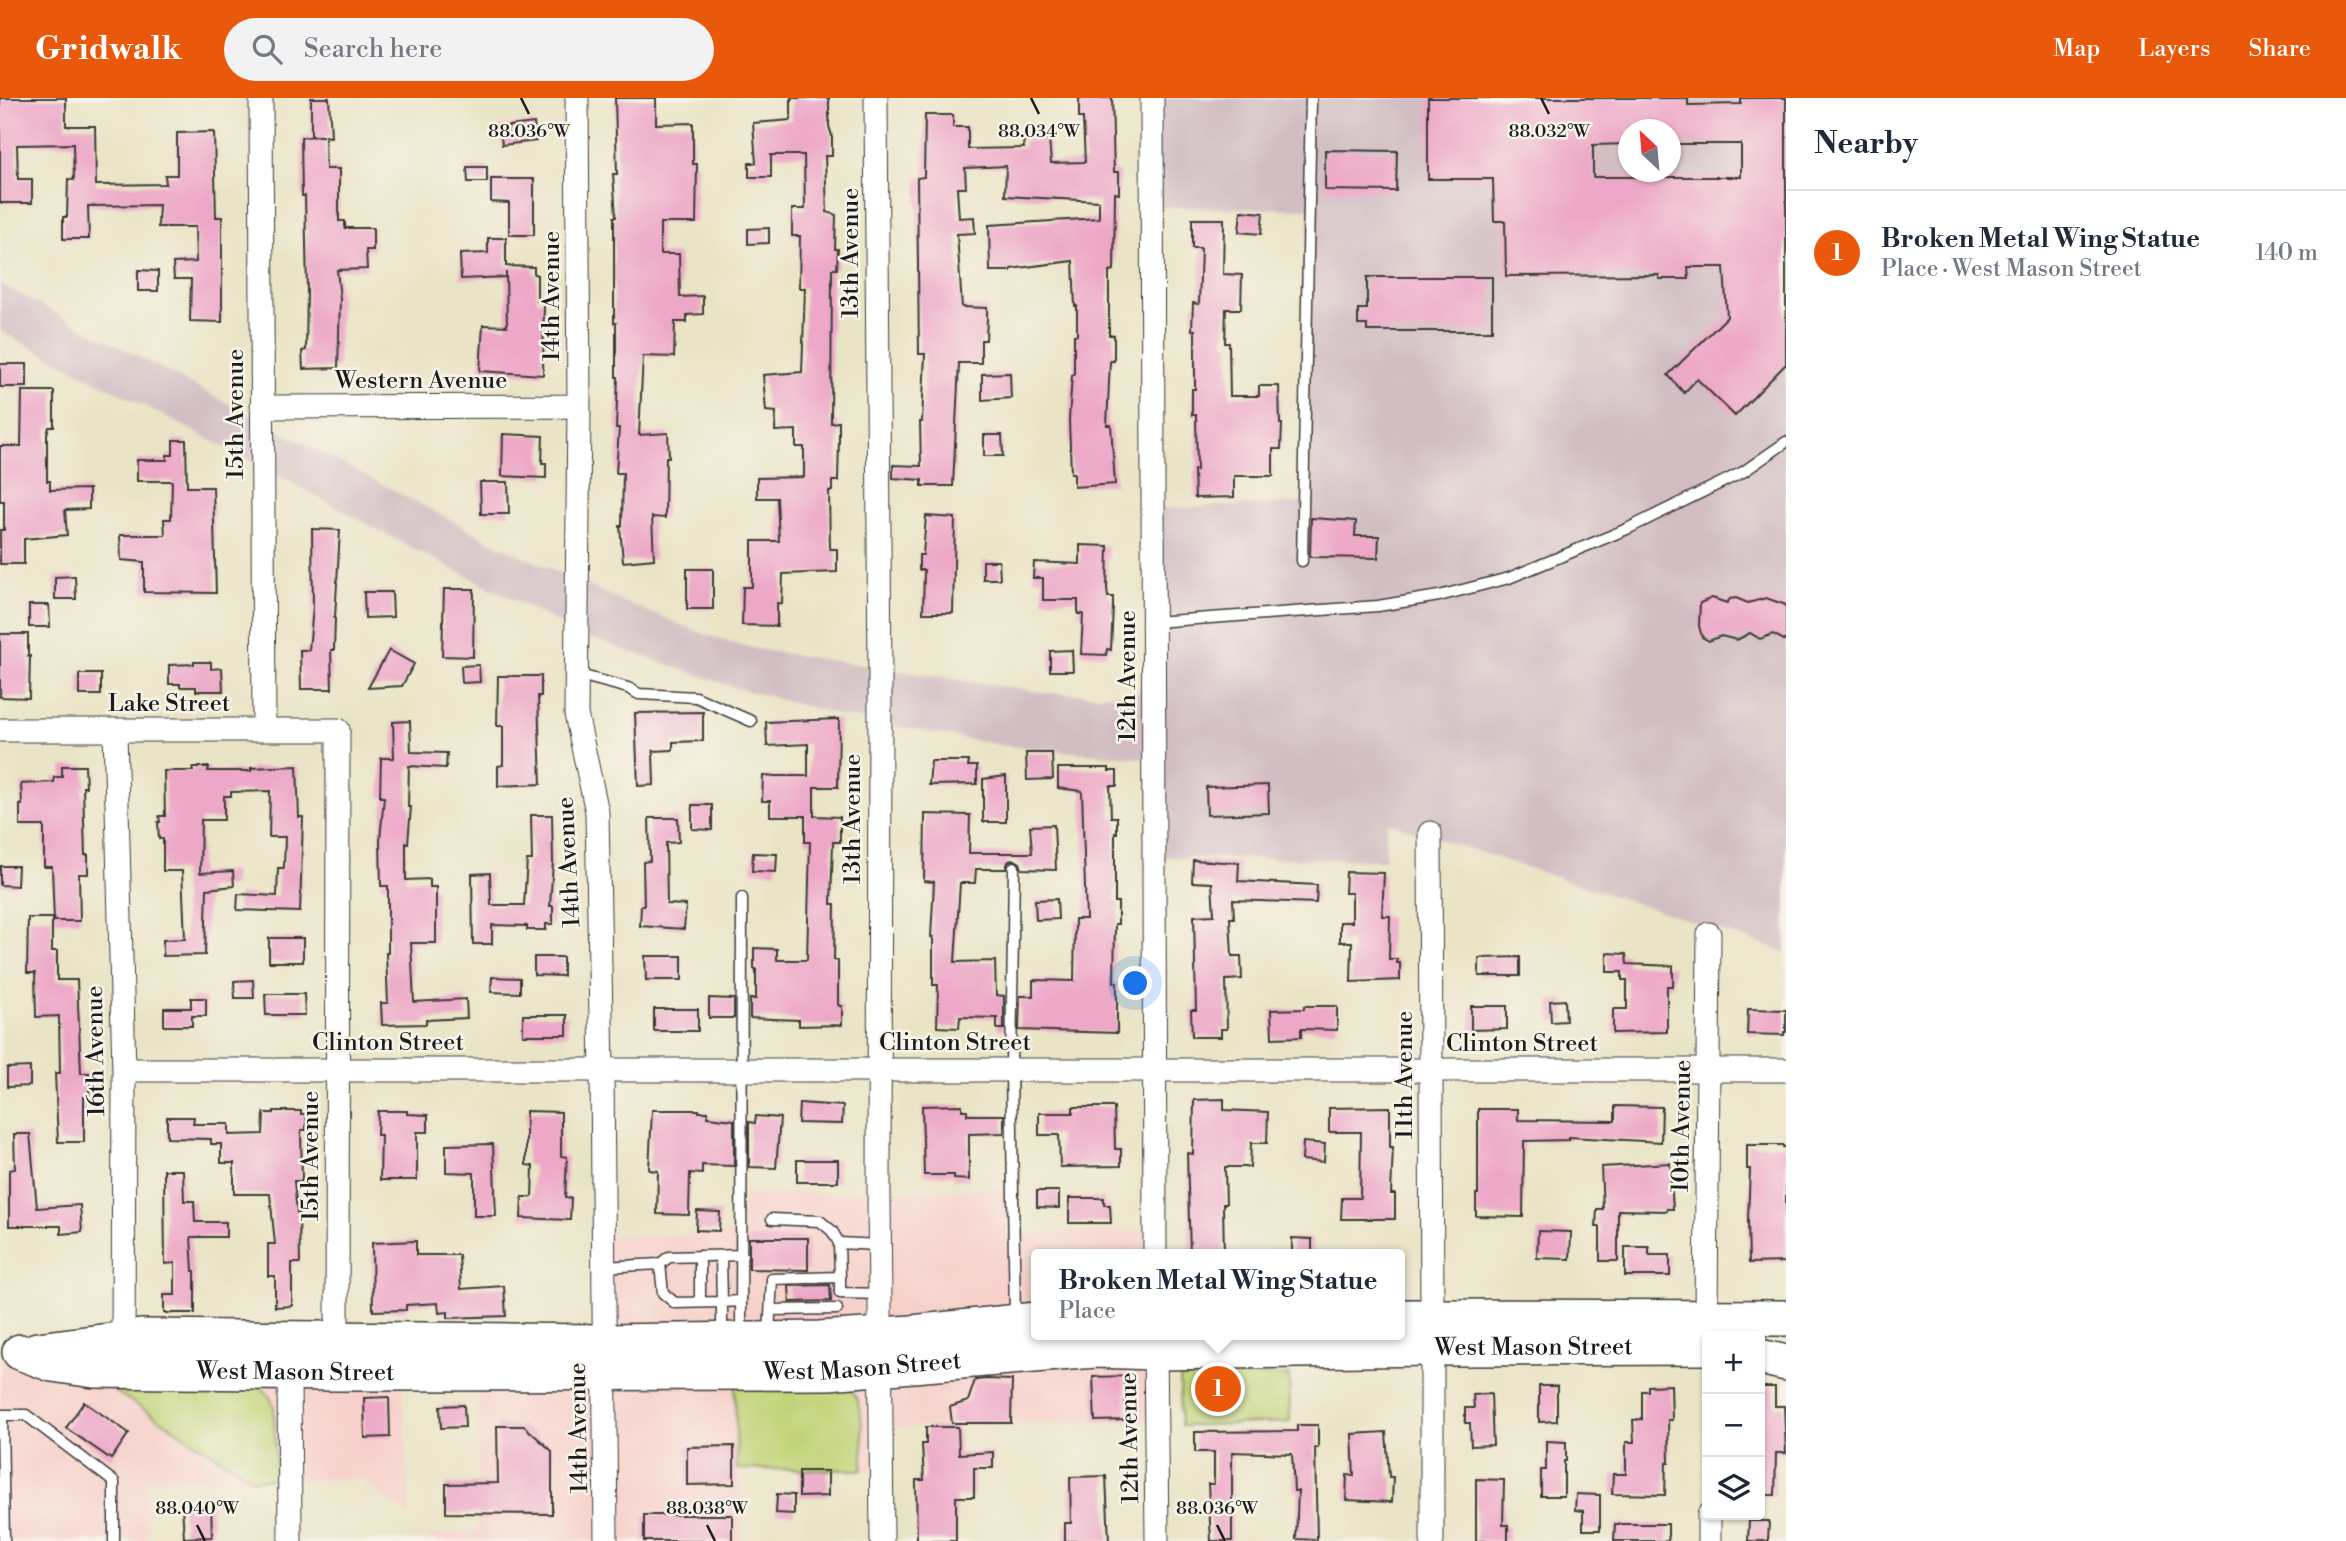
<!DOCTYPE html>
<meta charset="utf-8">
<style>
:root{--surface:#fff;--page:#f2f2f3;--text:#1f2937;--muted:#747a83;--line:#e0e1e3;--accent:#ea580c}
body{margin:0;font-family:"Libre Bodoni",serif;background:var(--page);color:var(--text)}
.controls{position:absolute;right:21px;bottom:21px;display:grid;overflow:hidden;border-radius:7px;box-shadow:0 2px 5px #0004}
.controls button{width:63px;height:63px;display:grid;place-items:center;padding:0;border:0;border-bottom:2px solid var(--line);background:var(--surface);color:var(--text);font:35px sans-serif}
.compass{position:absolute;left:1618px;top:21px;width:63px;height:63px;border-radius:50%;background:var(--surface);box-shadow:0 2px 5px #0004;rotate:334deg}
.you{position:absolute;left:1136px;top:886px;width:24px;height:24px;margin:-18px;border:5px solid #fff;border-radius:50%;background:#1a73e8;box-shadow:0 0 0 10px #1a73e833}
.badge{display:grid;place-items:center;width:46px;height:46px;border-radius:50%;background:var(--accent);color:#fff;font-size:23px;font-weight:700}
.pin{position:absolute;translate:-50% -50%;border:4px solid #fff;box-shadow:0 2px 7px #0006}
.popup{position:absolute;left:1031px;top:1151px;width:374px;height:91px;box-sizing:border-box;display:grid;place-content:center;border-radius:7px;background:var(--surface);filter:drop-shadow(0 2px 5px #0005);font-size:23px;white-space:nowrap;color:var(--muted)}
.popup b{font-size:26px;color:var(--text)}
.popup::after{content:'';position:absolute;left:50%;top:100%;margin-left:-14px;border:14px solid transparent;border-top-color:var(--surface)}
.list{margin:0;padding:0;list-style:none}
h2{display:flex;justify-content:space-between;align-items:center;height:91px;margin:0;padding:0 28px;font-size:30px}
h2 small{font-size:23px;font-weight:400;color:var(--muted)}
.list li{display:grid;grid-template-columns:46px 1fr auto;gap:21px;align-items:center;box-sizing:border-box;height:126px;padding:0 28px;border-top:2px solid var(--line)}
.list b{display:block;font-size:26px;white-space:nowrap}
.list p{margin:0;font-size:23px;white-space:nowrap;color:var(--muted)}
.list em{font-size:23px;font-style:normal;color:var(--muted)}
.icon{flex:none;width:38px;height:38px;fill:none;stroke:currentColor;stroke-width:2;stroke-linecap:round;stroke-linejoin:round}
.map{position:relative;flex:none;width:1786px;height:1443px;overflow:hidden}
header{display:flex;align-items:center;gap:42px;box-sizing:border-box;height:98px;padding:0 35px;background:var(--accent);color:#fff}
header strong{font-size:33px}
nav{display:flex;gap:38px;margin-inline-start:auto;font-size:24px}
.search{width:490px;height:63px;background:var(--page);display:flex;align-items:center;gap:18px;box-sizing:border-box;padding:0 24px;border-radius:38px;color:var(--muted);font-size:26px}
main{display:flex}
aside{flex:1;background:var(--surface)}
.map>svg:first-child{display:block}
.built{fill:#f7d0cb}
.industrial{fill:#d2bec2;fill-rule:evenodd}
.green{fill:#c1d376;stroke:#6e7849;stroke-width:2}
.building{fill:#eda8c8;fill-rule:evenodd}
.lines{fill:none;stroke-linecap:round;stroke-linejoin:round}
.lane-casing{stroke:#3b3a36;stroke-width:13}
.street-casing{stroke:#3b3a36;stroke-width:25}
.primary-casing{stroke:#3b3a36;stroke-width:38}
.lane{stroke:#fff;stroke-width:10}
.street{stroke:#fff;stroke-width:23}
.primary{stroke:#fff;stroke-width:35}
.ticks{fill:none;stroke:#1c1c1c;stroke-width:2.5}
.labels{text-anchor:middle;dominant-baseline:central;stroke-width:5;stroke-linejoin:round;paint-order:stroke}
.street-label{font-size:24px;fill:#1c1c1c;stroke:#f7f3e8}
.ticks-label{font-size:18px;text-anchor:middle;fill:#1c1c1c;stroke:#f7f3e8;stroke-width:5;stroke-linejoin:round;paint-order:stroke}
</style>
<header>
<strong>Gridwalk</strong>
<div class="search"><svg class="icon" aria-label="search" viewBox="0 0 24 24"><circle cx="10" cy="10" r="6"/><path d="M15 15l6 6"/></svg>Search here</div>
<nav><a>Map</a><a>Layers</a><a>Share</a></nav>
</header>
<main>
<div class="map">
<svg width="1786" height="1443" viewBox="0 0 1786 1443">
<rect width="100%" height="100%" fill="#f7f3e8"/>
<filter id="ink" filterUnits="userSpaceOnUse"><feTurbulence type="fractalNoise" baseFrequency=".0143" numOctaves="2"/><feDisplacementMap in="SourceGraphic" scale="14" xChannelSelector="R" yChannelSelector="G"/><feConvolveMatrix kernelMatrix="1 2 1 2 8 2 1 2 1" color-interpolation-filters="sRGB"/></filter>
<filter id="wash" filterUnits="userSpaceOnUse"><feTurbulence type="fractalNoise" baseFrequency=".00686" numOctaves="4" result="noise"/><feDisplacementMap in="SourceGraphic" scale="28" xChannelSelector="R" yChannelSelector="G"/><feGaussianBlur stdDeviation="1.57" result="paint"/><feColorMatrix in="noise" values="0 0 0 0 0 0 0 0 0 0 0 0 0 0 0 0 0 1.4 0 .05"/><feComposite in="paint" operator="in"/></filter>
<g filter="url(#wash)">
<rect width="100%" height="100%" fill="#eae4c6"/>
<path class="built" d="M1013 1090 1014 1137 1156 1132 1155 1156H1036V1237H1155L1156 1322 931 1327 881 1332V1373L739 1372 741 1443H435L427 1438 477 1433 479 1259 604 1261 603 1139 742 1135 743 1097Z
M123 1253 401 1258 410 1420 362 1382 146 1381 148 1443H0V1255Z"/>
<path class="industrial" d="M1152 0H1786V854L1387 724 1385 762 1155 759 1154 661 1006 648 842 618 737 590 587 539 410 449 261 368 0 233V186L498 447 620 502 707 537 756 551 1045 595 1101 597 1154 592V411L1302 405 1309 111 1152 109ZM1629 32H1671V74H1629Z"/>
<path class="green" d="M1289 1277 1290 1324 1181 1328 1180 1279Z
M99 1283 261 1289 270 1298 274 1310 276 1381H253Z
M735 1287 848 1288C866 1305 863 1349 863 1372L737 1371Z"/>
<g id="blocks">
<path class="building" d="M0 0H66V28H95L96 87 166 86 165 77H177V35L214 34 216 119H222V224L190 223 191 181H174L173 165 196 164 195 129H158L159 107 88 108 89 141H63V119H67L68 81 74 82 73 46 17 47 18 81H32V105H0Z
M311 0H329L331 39 325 38 326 71H339V123H345V130H373V152H366L367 171 337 172 340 201 338 270 303 271 302 253 306 252 307 193 305 98H302L301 39 323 38H311Z
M615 0H656V26L693 25V66H697L696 125H660V156H679L680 199 703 198V216L687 217V224H675L674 259 643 258 639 337 668 335 669 359H666L665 420 652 419 654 461 623 464 620 428H622L623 375H616L619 330H616L618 279H616V225H614V119H616L613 76H617Z
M791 0H829V28L832 38V58H825L827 114 836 117 835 151H838L837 171H832L831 325 839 324V342L838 383H832V393H829L830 451H837V474L783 476 782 506 777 505V528L742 527 743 489H752V443H779L777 400H757V380L804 379V349H796V332L775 333 776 314 766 313 763 277 802 274 805 190H799L800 138H792V111H805L804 57H771V79H749V65H756L753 25 791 22Z
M1079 0H1112L1114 74H1119V96L1115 95 1114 172 1109 173V237H1114V263H1110L1107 327H1111L1115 386 1074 389V375H1071L1069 322 1072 277H1074V237H1077V208H1075L1073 163 1011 171V173H990L989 127 1099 120V103L1005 98 1006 68 965 70 966 90H957L959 120 974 119 975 135 957 136 962 209 987 210V220L986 242H981V265H959L953 388H922V382L893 380V367L921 368 920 324H922L925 256H919L917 80 924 79 925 17H953V29H968V51L1024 50 1023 43 1049 41 1051 65 1085 64 1083 20H1079Z
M1428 0H1688V7L1741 6V0H1786V266L1735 318 1697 281 1684 295 1668 277 1727 219 1724 169H1688L1689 181H1659V177L1506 178 1505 123H1494L1493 81H1428ZM1628 32H1670V46H1741V79H1593V47L1628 46Z
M534 25 536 43 502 47 500 29Z
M1325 52 1397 53 1396 93 1325 92Z
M467 69H487V84H468Z
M491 81H534V137H509V105L491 104Z
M1241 113 1263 115 1261 136 1239 134Z
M1192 121H1224L1223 176 1242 177 1241 211H1226L1225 245H1229L1230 298H1259V288H1279L1280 326H1282L1281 351H1273V378H1234V399L1195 400 1194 372H1197L1196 317H1192V291H1195V232H1192L1193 205 1199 206 1201 150H1192Z
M769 130V145L748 146V131Z
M488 140H506V168L534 169V176L537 177V203H544L543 277 480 273 483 227 507 228 506 174V179L461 181 460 156 488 155Z
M138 172 158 173V193H138Z
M1367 179H1492V233H1367V227H1358V211H1367Z
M0 266H27V289H0Z
M1010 275 1011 300 982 302V276Z
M22 293H54V329H49L47 336V383H50V392L89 391V411L65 412 67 437 24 441V466H0V432H4V403H0V348H21Z
M503 336 543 338 542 365H546V380L502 378Z
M984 337H1002L1003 358H984Z
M173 342H186L187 389H213L216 495 144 494V464L121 462 120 437H165L164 421H171L172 383H137V362H167V357H173Z
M480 384H508L509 416H481Z
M926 418 955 420 953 515H923L924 472H919V457H923Z
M1311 420 1356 423 1355 438H1379L1378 460 1310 459Z
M312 431 340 432 335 520H334L335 521 334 552H331L332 591H301L300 552H309L313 509Z
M1080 447 1108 448 1107 490 1108 499H1113V508L1111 552 1107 551 1106 557 1081 556 1083 516H1078V502H1043V480H1033L1034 464 1080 466Z
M983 463H999L1000 481H983Z
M687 471H713V511H687Z
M75 478 76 501H55V479Z
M444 491H474L473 559 442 558Z
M364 494H392L393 519 365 520Z
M1712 500 1727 505 1730 501 1736 500 1748 505 1766 500 1786 507V543L1773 536 1760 541 1750 535 1737 542 1721 538 1709 543 1702 539 1699 528 1700 505Z
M29 507H49L50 529H29Z
M0 536H28V558H30L29 600 0 599Z
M389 552 414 566 402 588 368 590Z
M1072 552 1073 573H1050V553Z
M194 564H211V571L222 570 223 593H196V589H180V586H169V567L194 566Z
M479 567 480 584 462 585 461 568Z
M79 576H101V597H79Z
M498 578H541V598H538L541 686 498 688V668L503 667V628H497Z
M703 614V643L673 644V652L653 653 654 687 638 688 635 615Z
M839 621 838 689H814V718L840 719V744H833L831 806H835L834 862H838V906L839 908H842V927L799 928V922L750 920V901H756V871H754V850L777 851V862H807L810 744H805V718H770V703H762L763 678H808V646L767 648 766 624Z
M410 623 411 654 447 655 446 670 409 668 408 709H411L408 745H406V782L430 781V789H436V845H411L414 904 466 901 467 920 426 922V926L382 927 381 905H388L386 855H388V788H381L380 742 384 699H380L381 660H394L393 624Z
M1026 655H1052L1053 681 1027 682Z
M931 663H969L968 668H977V686L929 687Z
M62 668H85L86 689H83L85 757H88V776H79L80 823H54L52 769H44V728H20V707H22L21 686 54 684V679H62Z
M297 668 299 719H303L300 814 237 812 238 796 277 798 278 770H284L285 739H269L270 693 231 694V698H224V722H201L200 775 233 773 234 788 207 791 205 857 163 858V842L185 841 182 773H163V741H159L158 724H160L159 718H165L164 673H193V669H209L208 673H251V670Z
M1058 670H1109V673H1117V688H1110L1111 719H1117V735H1115V804H1118V826H1115L1114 884H1117V935L1019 932 1020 898H1033V882L1074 883 1075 821H1086L1082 693 1058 690Z
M1006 678V724H983V681Z
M1268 687 1269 715 1207 717 1206 689Z
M692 707H712V732L692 731Z
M925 716 970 717 969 755H1032L1030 728 1054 727 1056 772 1022 771 1020 765 1013 761 1008 764 1006 771H976L975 785H960L955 864 995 863 996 897 1004 898V931H997V920L960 919 959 930 937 929 938 887H933V839H931L934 784 924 783Z
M531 717H552L553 764 550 808H553V826H546V832H527V828L492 827V846H473L472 776 490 775 491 807H524L527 762H532Z
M649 720H678L679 744 666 745 667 806 686 807 684 831 640 828 641 808H644L643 764 650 763Z
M753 755 777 756 776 774 752 773Z
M1193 762 1239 765 1238 783 1317 787 1316 805 1233 802 1234 820H1230L1232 858H1241L1242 881 1226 882 1227 931H1221V939H1192L1191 912H1196L1194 818 1214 817 1212 785 1192 784Z
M0 768H18L17 788 0 787Z
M1346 774 1384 775 1382 818H1390L1389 861H1397V865H1400V882L1351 884 1352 844H1340V824H1352V795H1345Z
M1057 801 1058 821 1036 822 1035 802Z
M28 820H52V853H57V882H77L81 975H89V999H84V1044H58L55 975H60L59 918 36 919 35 875H27Z
M269 840H303V864H269Z
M1607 855 1626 856 1627 866 1673 868V888H1667V934L1613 935V911H1627V882H1622V874H1607Z
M645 858H682V882H646Z
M534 859H563V878L534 877Z
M1520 859V878H1479V860Z
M492 879 520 880V895L491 894Z
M253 882 254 900H235L234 883Z
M265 896H304L305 917H266Z
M191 900H206V918H192V928H164V910H191Z
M709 900 734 901V920H709Z
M1565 902 1566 923 1551 924 1550 903Z
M1304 908H1337V932L1301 931V939L1272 940 1271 912 1304 911Z
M1471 908H1507V931L1471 932Z
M654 911H698V933H654Z
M1748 911 1786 912V934H1784V937L1747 936Z
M523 917H567V937H523Z
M30 969V988L7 989V970Z
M1224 1001V1012L1268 1014 1267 1045H1251L1250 1069H1225L1226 1106H1223L1224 1156 1190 1155 1187 1055 1193 1056 1194 1002Z
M799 1005 843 1008 842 1026 798 1025Z
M962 1007V1012H967V1017H1004V1035L969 1036V1082L954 1081V1077H924L922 1008Z
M1615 1008 1662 1009 1661 1044 1569 1039V1042L1524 1043 1523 1119 1476 1118V1096H1478V1011H1518V1022L1615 1023Z
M1073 1009H1114L1115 1051H1121V1068L1060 1069 1059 1037H1039V1015H1073Z
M1390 1009V1049H1393L1391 1096H1395V1121H1341L1342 1100H1360L1361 1034H1329V1010Z
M652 1012H699V1014H708V1019L734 1022V1068L702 1067V1076L690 1075 689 1117 657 1116 658 1073 649 1072Z
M274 1013H301V1016H307L306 1032H301L302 1083H294L297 1115H299L300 1165H292V1208L275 1209V1178H268V1146H275L270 1096H234V1065H221V1046H211V1041L167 1040V1019H194L193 1026H229V1037L263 1036 264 1015H274Z
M378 1013H407V1016L428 1017V1034H417V1082H380L381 1037H377Z
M526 1013 561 1014V1058L567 1059 565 1100H571L570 1122 521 1120 522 1099H532L533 1068 526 1067Z
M756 1018 780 1020 776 1070 749 1069V1024L755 1025Z
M14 1036H30L37 1110 80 1107 82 1134 61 1136V1128H9V1072L15 1071Z
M1303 1044 1325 1046 1324 1064 1302 1062Z
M493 1046 496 1118H474V1075L446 1074V1047Z
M1747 1047H1783V1049H1786V1164L1749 1165 1748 1121 1750 1071H1747Z
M797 1062H838V1084H797Z
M1670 1065 1673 1111H1667V1113L1618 1112V1163H1600V1129H1596L1597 1111H1603L1601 1069Z
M164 1072H183L184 1103H194L195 1124H226V1139H191L193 1173H195V1215H164V1197H175V1165L165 1166Z
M1037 1093H1059V1110L1037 1109Z
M1069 1100H1104V1107H1110L1111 1125H1069Z
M697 1113 720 1114 719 1133 696 1132Z
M1538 1133 1571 1134 1570 1161 1537 1160Z
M749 1140H808V1172L749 1171Z
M1292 1140 1312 1141V1156H1292Z
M416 1143V1157H459L461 1191 504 1188 506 1218 448 1220V1214L439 1215 438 1205 406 1207V1212L373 1213 372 1145Z
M1625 1149H1649V1157H1670V1178H1625Z
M830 1187 831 1203 790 1204 789 1188Z
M1124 1278 1126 1322 1095 1323 1093 1279Z
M987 1281 1012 1282 1011 1325H952L950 1309 968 1303 975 1282Z
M1671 1287 1672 1322H1668L1669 1365H1666L1665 1397 1612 1396 1613 1376H1626V1344H1634L1633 1322 1642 1321V1293H1648V1288Z
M1539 1288H1557V1323L1539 1324Z
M1760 1289H1775V1308H1784L1786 1355H1776L1775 1397H1760Z
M1491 1296 1493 1347 1471 1348 1470 1325H1465V1310H1474L1473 1297Z
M389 1299 390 1339 365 1340 364 1300Z
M84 1304 129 1335 111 1361 66 1330Z
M464 1307 465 1329 441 1330 440 1308Z
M1297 1327H1318V1350H1315L1317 1442 1296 1441 1298 1393H1294L1292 1356 1232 1354V1443H1211L1208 1386H1214V1354H1195V1334L1297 1333Z
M497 1328H524L552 1353V1416L446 1415V1386L498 1385Z
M926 1329H958L959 1356 993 1354V1370H974V1399H956V1443H917L916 1382H924L922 1346H926Z
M1386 1334 1389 1379H1393L1392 1404 1346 1402 1347 1377 1354 1378 1352 1336Z
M1546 1343 1566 1344V1363H1564V1398H1541V1372H1546Z
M734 1348V1386L687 1387V1349Z
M799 1373H828V1398L799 1399Z
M1106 1378 1109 1443H1065V1425H1071L1070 1379Z
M1476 1381 1504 1382 1503 1427H1508V1443H1476Z
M777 1396 794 1397V1416L776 1415Z
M1576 1396 1600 1397V1432H1583V1413L1575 1412Z
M211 1405 212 1439 184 1440 182 1407Z
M644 1417H732V1443H644Z
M1749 1423H1769L1768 1443H1748Z
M1615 1426H1668V1443H1614Z"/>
</g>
</g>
<g filter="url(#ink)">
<use href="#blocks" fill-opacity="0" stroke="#3b3a36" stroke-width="2"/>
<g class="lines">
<defs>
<path id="lane" d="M1302 463 1311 0
M1154 524 1378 508 1439 498 1509 480 1627 431 1743 374 1786 344
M576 576 628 590 639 596 696 599 751 623
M1014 769 1011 972 1015 1221
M772 1121 820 1123 832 1133 839 1145
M700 1158V1204
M721 1158 722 1204 741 1203
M660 1166 669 1159 742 1157
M603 1169 660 1166 663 1195 675 1205 722 1204V1238
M840 1179V1195L880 1196
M771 1212 837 1211
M769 1236 772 1181 840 1179 839 1145 879 1147
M741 1238 742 800
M0 1317H26L114 1384V1443
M2 1317 4 1443"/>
<path id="street" d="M261 0 264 632
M577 0 579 308 576 616 597 714 602 972 606 1443
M876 0 880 585 879 1095 882 1443
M1152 0 1155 1156
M262 309 579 308
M0 632H338L337 1253
M115 632 124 972 123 1255
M1430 735 1432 1219
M124 972H1786
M1706 1220 1709 836
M1155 1240 1157 1443
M1432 1250V1443
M289 1262 290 1443
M1709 1417V1443"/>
<g id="primary">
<path d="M1400 1219 1786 1220"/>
<path d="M37 1252 141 1239 604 1244 819 1241 912 1235 1036 1222"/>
<path id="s1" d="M20 1254 52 1266 94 1272 337 1275 828 1274 1095 1252 1155 1254 1432 1250 1707 1249"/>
<path d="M1760 1259 1786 1265"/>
</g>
</defs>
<use href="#lane" class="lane-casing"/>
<use href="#street" class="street-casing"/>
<use href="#primary" class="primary-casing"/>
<use href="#lane" class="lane"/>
<use href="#street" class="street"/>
<use href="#primary" class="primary"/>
</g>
</g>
<path class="ticks" d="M521 0 529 16M1031 0 1039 16M1541 0 1549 16M197 1427 205 1443M707 1427 715 1443M1217 1427 1225 1443"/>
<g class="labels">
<g class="street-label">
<text transform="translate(851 155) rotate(-90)">13th Avenue</text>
<text transform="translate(552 198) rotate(-90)">14th Avenue</text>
<text x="421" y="283">Western Avenue</text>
<text transform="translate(236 316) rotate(-90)">15th Avenue</text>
<text transform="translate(1128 578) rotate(-90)">12th Avenue</text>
<text x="169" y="606">Lake Street</text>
<text transform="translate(853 721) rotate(-90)">13th Avenue</text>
<text transform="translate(569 764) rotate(-93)">14th Avenue</text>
<text x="388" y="945">Clinton Street</text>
<text x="955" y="945">Clinton Street</text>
<text x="1522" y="946">Clinton Street</text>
<text transform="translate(96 953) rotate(-91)">16th Avenue</text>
<text transform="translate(1405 977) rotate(-90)">11th Avenue</text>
<text transform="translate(1682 1028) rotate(-89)">10th Avenue</text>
<text transform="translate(311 1058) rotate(-90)">15th Avenue</text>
<text stroke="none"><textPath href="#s1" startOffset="1517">West Mason Street</textPath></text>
<text stroke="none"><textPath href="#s1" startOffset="845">West Mason Street</textPath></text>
<text stroke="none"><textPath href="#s1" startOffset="278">West Mason Street</textPath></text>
<text transform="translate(579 1330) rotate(-91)">14th Avenue</text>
<text transform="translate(1130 1340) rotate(-91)">12th Avenue</text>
</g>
</g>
<g class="ticks-label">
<text x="529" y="39">88.036°W</text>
<text x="1039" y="39">88.034°W</text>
<text x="1549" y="39">88.032°W</text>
<text x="197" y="1416">88.040°W</text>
<text x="707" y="1416">88.038°W</text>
<text x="1217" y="1416">88.036°W</text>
</g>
</svg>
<div class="controls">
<button>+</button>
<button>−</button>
<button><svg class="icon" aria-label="layers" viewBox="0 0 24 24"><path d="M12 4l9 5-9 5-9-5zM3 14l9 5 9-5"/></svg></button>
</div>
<svg class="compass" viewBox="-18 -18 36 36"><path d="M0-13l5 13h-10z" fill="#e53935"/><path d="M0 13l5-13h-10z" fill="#747a83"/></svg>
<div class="you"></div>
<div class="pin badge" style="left:1218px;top:1291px">1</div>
<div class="popup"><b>Broken Metal Wing Statue</b>Place</div>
</div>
<aside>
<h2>Nearby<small></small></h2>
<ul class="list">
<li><span class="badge">1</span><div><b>Broken Metal Wing Statue</b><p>Place · West Mason Street</p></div><em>140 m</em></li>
</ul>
</aside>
</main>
